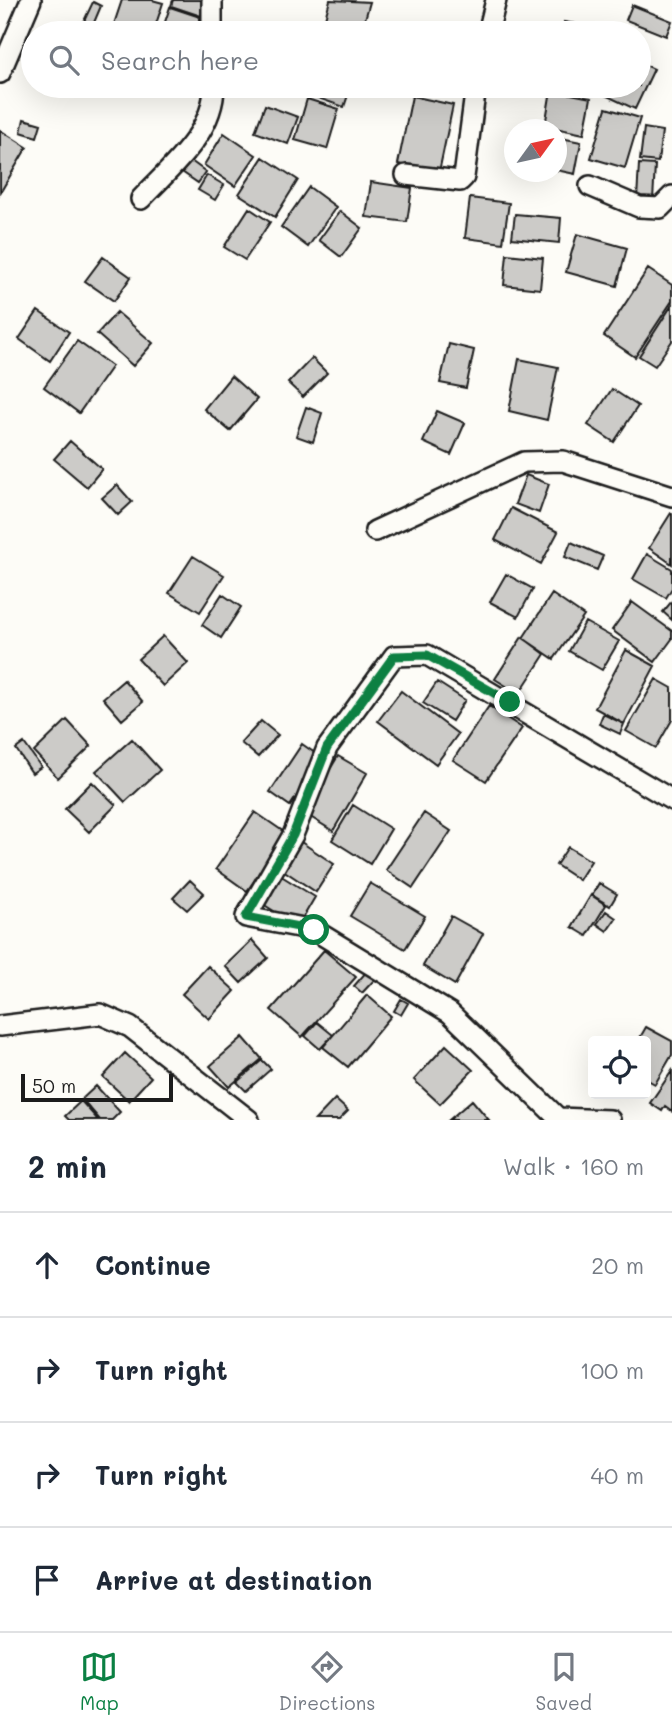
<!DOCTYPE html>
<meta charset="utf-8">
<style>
:root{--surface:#fff;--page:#f2f2f3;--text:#1f2937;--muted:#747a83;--line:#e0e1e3;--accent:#0b8043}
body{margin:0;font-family:Mali,sans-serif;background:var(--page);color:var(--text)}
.controls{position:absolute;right:21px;bottom:21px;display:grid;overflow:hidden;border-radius:7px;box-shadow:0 7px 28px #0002}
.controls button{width:63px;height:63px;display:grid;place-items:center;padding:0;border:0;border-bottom:2px solid var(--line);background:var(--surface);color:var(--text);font:35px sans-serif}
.compass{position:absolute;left:504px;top:119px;width:63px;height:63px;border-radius:50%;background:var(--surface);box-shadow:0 7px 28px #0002;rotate:57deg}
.scale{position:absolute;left:21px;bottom:18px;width:152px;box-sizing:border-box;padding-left:7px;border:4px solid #1c1c1c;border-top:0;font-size:19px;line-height:24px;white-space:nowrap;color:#1c1c1c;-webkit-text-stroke:5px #fdfcf7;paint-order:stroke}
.stop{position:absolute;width:21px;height:21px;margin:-16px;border:5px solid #0b8043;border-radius:50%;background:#fff}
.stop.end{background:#0b8043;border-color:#fff;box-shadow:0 2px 7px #0008}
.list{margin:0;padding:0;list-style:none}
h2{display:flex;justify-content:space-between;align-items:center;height:91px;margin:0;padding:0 28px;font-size:30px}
h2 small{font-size:23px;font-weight:400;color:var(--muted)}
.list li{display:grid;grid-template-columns:46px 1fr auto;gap:21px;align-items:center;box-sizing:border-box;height:105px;padding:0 28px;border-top:2px solid var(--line)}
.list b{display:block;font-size:26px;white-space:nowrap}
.list em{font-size:23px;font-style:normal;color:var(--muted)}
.icon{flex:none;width:38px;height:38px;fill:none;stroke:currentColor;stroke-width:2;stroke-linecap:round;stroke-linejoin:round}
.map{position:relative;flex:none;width:672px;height:1120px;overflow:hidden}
.search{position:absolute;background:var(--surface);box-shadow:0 7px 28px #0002;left:21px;right:21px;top:21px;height:77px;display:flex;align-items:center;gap:18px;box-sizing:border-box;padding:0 24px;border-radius:38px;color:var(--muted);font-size:26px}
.sheet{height:511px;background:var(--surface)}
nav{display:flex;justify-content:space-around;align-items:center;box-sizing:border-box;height:98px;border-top:2px solid var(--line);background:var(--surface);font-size:19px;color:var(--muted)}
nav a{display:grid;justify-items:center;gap:4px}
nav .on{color:var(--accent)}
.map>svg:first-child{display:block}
.building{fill:#cccbc8;stroke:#1c1c1c;stroke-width:2}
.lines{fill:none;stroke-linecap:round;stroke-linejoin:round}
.minor-casing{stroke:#1c1c1c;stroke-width:24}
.minor{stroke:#fdfcf7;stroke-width:19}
.route{stroke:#0b8043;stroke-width:9}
</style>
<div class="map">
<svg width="672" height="1120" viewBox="0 0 672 1120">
<rect width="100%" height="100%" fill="#fdfcf7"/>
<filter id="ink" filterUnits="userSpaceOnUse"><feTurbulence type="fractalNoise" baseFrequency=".0143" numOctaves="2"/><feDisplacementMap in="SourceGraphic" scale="14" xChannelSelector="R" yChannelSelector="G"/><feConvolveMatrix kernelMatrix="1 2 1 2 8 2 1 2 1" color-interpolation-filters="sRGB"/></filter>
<g filter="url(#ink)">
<path class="building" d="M122 0H152L163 3 153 33H111Z
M173 0H206L201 16 171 6Z
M330 0 370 2 361 33H321Z
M93 2 101 6 93 25 84 21Z
M632 5 672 21 666 36 626 20Z
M170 7 200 17 195 33 162 31Z
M387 22 418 30 417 33H383Z
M564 22 607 29 606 33H562Z
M639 62 654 69 635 109 605 95 609 86H639Z
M312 86H351L344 107 309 95Z
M553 86H595L593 95Z
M551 90 591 98 584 134 545 126Z
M412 96 453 105 439 172 398 164Z
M307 99 339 109 327 149 295 140Z
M265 105 298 117 288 144 255 132Z
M606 108 640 118 625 168 591 158Z
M24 119 41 124 37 137 21 132Z
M644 128 662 131 658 162 640 160Z
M0 130 27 147 0 193Z
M224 133 256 155 235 186 204 165Z
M556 137 581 142 575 174 556 170Z
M263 157 298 180 275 217 239 194Z
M191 161 206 172 198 183 182 172Z
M639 164 655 165 653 200 637 199Z
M207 175 224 185 215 200 198 190Z
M371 182 412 188 407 222 366 217Z
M309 187 336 207 308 247 281 227Z
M470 198 509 203 503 243 465 238Z
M249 208 270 222 245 260 224 247Z
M340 211 362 228 341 257 319 240Z
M515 214 561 218 559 243 512 238Z
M577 234 627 248 617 286 566 272Z
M507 254 543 258 540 289 504 285Z
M103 257 131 277 114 301 85 281Z
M648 269 672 285V301L635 357 604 336Z
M672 305V341L655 366 639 356Z
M38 311 69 332 50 361 19 339Z
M117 312 153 343 133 366 97 334Z
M77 341 112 366 79 413 44 387Z
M449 344 474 350 466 388 440 383Z
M312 358 327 373 303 397 288 383Z
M519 359 558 367 547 420 509 411Z
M231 376 257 399 230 431 204 409Z
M612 389 638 406 614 442 588 425Z
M306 407 322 413 313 442 296 436Z
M437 411 465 423 451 455 423 442Z
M70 441 102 469 87 487 54 459Z
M526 475 549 484 539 513 515 504Z
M117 485 132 502 118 515 102 498Z
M511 508 558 532 541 564 495 540Z
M671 513 672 514V564L649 548Z
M571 542 603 556 597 570 565 557Z
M647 554 672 569V588L666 598 633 579Z
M193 556 224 575 200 612 169 593Z
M506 574 533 589 518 617 490 602Z
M222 594 241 607 221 638 202 625Z
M552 594 584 616 554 659 523 638Z
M672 601V620L663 612Z
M632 602 672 631V639L655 662 612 630Z
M585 622 619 641 602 670 569 651Z
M163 636 188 663 163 686 138 659Z
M522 637 545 654 519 694 495 679Z
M626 650 655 666 624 724 595 708Z
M656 679 672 688V720L656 748 626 731Z
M124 680 143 702 122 720 103 698Z
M437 682 465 700 452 721 423 703Z
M401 691 458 734 436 764 378 721Z
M489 706 522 728 486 781 453 760Z
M603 714 624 724 620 734 599 724Z
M67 720 91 746 58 778 34 752Z
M261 721 278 735 258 757 241 743Z
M132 739 160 770 125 802 96 771Z
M24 743 41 767 32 773 16 749Z
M302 744 322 758 290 806 270 792Z
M338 756 367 773 333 831 304 813Z
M92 782 116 805 89 832 65 809Z
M353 805 391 829 370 864 332 840Z
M255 812 287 834 247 891 216 869Z
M424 813 451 831 413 888 386 870Z
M298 840 334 864 316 892 280 868Z
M568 847 591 861 579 880 556 865Z
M275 872 315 897 298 926 258 901Z
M190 880 204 893 187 910 173 898Z
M370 883 425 916 405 949 350 916Z
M599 883 617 894 610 906 592 895Z
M591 895 606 905 587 936 572 927Z
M606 911 616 918 607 931 597 924Z
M451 916 483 934 455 985 423 966Z
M252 940 268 958 241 983 225 966Z
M324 950 356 977 302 1037 271 1010Z
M208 966 235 991 209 1019 182 994Z
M367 971 376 978 362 993 354 986Z
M367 995 391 1016 348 1067 323 1047Z
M401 999 408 1003 401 1015 394 1011Z
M317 1022 333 1035 320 1049 305 1036Z
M646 1027 672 1041V1055L655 1084 646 1079V1041H638Z
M243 1037 262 1059 229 1087 210 1066Z
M446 1045 473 1070 440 1104 414 1080Z
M125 1053 151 1077 129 1101 103 1077Z
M262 1060 271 1069 246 1091 237 1082Z
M672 1071V1111L665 1106 662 1111 650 1103Z
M96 1086 120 1112 112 1120H100L82 1099Z
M335 1099 348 1111 339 1120H315Z
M472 1100 489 1120H449Z
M81 1101 98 1120H69L65 1116Z"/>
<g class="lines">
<defs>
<path id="minor" d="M212 33V0
M488 33 496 0
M0 73 31 0
M406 175 460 181 464 177 476 86
M590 186 639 207 660 208 672 196
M141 199C171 167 214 133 214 86
M375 531 524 462 563 461 672 496
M0 1026 100 1014 130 1027 249 1120
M610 1120 558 1118 450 1013 314 930 246 917 293 835 327 748 394 656 427 655 672 800"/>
</defs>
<use href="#minor" class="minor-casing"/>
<use href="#minor" class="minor"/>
</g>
</g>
<g class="lines" filter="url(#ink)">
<path class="route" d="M314 930 246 917 293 835 327 748 394 656 427 655 510 702"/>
</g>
</svg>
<div class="controls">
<button><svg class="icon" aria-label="locate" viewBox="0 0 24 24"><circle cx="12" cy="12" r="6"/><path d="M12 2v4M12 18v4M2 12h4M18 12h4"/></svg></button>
</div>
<svg class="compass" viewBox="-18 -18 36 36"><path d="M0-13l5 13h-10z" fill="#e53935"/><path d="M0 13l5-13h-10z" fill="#747a83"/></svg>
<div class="scale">50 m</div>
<div class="stop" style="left:314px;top:930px"></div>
<div class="stop end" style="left:510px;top:702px"></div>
<div class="search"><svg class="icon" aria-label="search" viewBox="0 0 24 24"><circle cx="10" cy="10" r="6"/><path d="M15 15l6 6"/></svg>Search here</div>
</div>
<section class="sheet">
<h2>2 min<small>Walk · 160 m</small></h2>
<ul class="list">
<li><svg class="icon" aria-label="ahead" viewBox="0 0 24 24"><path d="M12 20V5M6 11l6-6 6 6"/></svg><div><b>Continue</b></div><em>20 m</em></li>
<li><svg class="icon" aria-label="right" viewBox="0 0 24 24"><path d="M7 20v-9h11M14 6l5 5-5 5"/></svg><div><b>Turn right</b></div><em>100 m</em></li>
<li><svg class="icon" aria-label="right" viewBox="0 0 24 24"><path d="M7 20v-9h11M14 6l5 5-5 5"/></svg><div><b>Turn right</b></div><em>40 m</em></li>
<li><svg class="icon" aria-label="arrive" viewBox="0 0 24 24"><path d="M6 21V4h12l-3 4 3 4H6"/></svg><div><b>Arrive at destination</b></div></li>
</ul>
</section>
<nav>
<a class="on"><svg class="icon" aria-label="map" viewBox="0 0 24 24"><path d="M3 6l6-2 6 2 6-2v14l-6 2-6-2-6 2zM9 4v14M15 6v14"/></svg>Map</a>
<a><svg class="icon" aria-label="directions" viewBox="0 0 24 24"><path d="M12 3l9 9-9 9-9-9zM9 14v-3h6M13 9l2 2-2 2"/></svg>Directions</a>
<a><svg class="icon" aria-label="saved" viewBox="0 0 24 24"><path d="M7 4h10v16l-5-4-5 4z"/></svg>Saved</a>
</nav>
